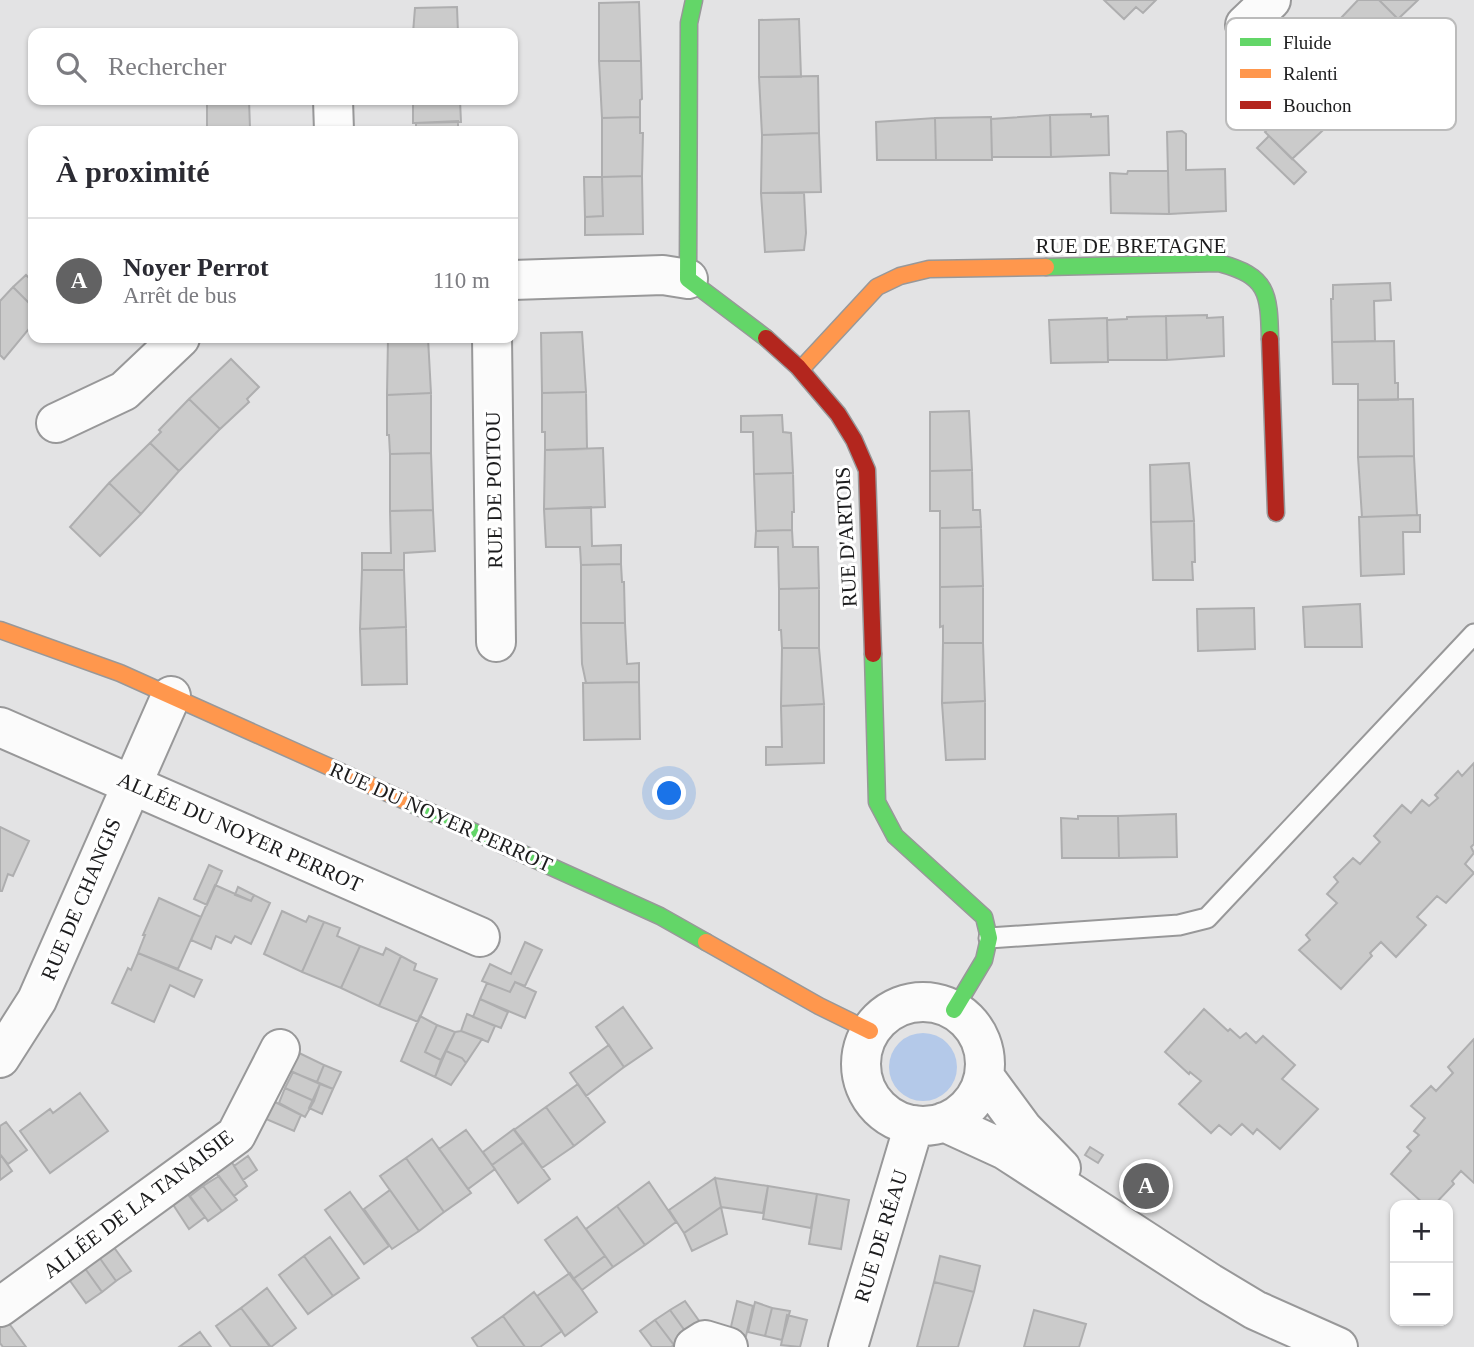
<!DOCTYPE html>
<html lang="fr">
<meta charset="utf-8">
<style>
:root{--surface:#fff;--page:#f2f2f3;--text:#2b2b33;--muted:#7c7c81;--line:#e1e1e2;--accent:#626263}
body{margin:0;font-family:Georgia,serif;background:var(--page);color:var(--text)}
.controls{position:absolute;right:21px;bottom:21px;display:grid;overflow:hidden;border-radius:14px;box-shadow:0 2px 5px #0004}
.controls button{width:63px;height:63px;display:grid;place-items:center;padding:0;border:0;border-bottom:2px solid var(--line);background:var(--surface);color:var(--text);font:35px sans-serif}
.you{position:absolute;left:670px;top:794px;width:24px;height:24px;margin:-18px;border:5px solid #fff;border-radius:50%;background:#1a73e8;box-shadow:0 0 0 10px #1a73e833}
.badge{display:grid;place-items:center;width:46px;height:46px;border-radius:50%;background:var(--accent);color:#fff;font-size:23px;font-weight:700}
.pin{position:absolute;translate:-50% -50%;border:4px solid #fff;box-shadow:0 2px 7px #0006}
.list{margin:0;padding:0;list-style:none}
h2{display:flex;justify-content:space-between;align-items:center;height:91px;margin:0;padding:0 28px;font-size:30px}
h2 small{font-size:23px;font-weight:400;color:var(--muted)}
.list li{display:grid;grid-template-columns:46px 1fr auto;gap:21px;align-items:center;box-sizing:border-box;height:126px;padding:0 28px;border-top:2px solid var(--line)}
.list b{display:block;font-size:26px;white-space:nowrap}
.list p{margin:0;font-size:23px;white-space:nowrap;color:var(--muted)}
.list em{font-size:23px;font-style:normal;color:var(--muted)}
.icon{flex:none;width:38px;height:38px;fill:none;stroke:currentColor;stroke-width:2;stroke-linecap:round;stroke-linejoin:round}
.map{position:relative;flex:none;width:1474px;height:1347px;overflow:hidden}
.search{position:absolute;background:var(--surface);box-shadow:0 2px 5px #0004;left:28px;top:28px;width:490px;height:77px;display:flex;align-items:center;gap:18px;box-sizing:border-box;padding:0 24px;border-radius:14px;color:var(--muted);font-size:26px}
.panel{position:absolute;background:var(--surface);box-shadow:0 2px 5px #0004;left:28px;top:126px;width:490px;height:217px;border-radius:14px}
.map>svg:first-child{display:block}
.green{fill:#b4c9e9}
.building{fill:#cbcbcb;stroke:#aeaeaf;stroke-width:2}
.lines{fill:none;stroke-linecap:round;stroke-linejoin:round}
.lane-casing{stroke:#989899;stroke-width:23}
.street-casing{stroke:#989899;stroke-width:42}
.fast-casing{stroke:#989899;stroke-width:19}
.slow-casing{stroke:#989899;stroke-width:19}
.jam-casing{stroke:#989899;stroke-width:19}
.lane{stroke:#fbfbfb;stroke-width:19}
.street{stroke:#fbfbfb;stroke-width:38}
.fast{stroke:#63d668;stroke-width:16}
.slow{stroke:#ff974d;stroke-width:16}
.jam{stroke:#b3261e;stroke-width:16}
.labels{text-anchor:middle;dominant-baseline:central;stroke-width:6;stroke-linejoin:round;paint-order:stroke}
.street-label{font-size:21px;fill:#1c1c1d;stroke:#fff}
.key{fill:#fff;stroke:#bbb;stroke-width:2}
.key-label{font-size:19px;fill:#1c1c1d}
</style>
<div class="map">
<svg width="1474" height="1347" viewBox="0 0 1474 1347">
<rect width="100%" height="100%" fill="#e3e3e4"/>
<path class="green" d="M889 1067a34 34 0 1 1 68 0a34 34 0 1 1-68 0Z"/>
<path class="building" d="M1104 0H1156L1143 13 1136 7 1124 19Z
M1358 0H1379L1398 19 1370 48 1385 63 1374 76 1346 49 1357 36 1340 19Z
M1379 0H1418L1398 19Z
M639 2 641 61H599V3Z
M457 7 458 33H413L415 8Z
M799 19 801 77H759V20Z
M599 61H641L642 99 640 100V117L602 118Z
M818 76 819 133 762 135 759 77Z
M1305 90 1335 119 1292 159 1265 132Z
M189 100H249L250 128H207V102H191Z
M413 100H460L461 122 413 123Z
M1091 114V117L1108 116 1109 155 1051 157 1050 115Z
M1050 115 1051 157H992L991 119Z
M640 117V133H643L642 176 602 177V118Z
M991 117 992 160H936L935 118Z
M935 118 936 160H877L876 122Z
M458 121V131H416V123Z
M248 127V131H210V128Z
M1182 131 1186 134V170L1225 169 1226 211 1169 214 1167 132Z
M819 133 821 192 761 193 762 135Z
M1269 136 1306 172 1294 184 1257 148Z
M1128 171H1168L1169 214 1111 213 1110 173 1127 174Z
M642 176 643 234 585 235V217L603 216 602 177Z
M584 177H602L603 216 585 217Z
M761 193H804L806 233 804 250 765 252Z
M26 275 33 282V307L13 287Z
M1390 283 1391 300 1374 301 1375 341 1332 342 1331 299H1333V285Z
M13 287 33 307V324L4 359 0 355V301Z
M1207 315V318L1223 317 1224 356 1167 360 1166 316Z
M1166 316 1167 360H1108L1107 320 1127 319V317Z
M1107 318 1108 362 1051 363 1049 320Z
M582 332 586 392 542 393 541 333Z
M388 338H428L431 393 387 395Z
M1394 341 1395 383H1398V400H1358V384H1333L1332 342Z
M231 359 259 387 247 399 249 402 220 429 189 399Z
M586 392 587 449 545 450V432H542V393Z
M431 393V453L390 454 389 435H387V395Z
M189 399 220 429 179 471 150 443 161 432 159 430Z
M1413 399 1414 456 1358 457V400Z
M969 411 972 470 930 471V412Z
M782 415 783 432 791 433 793 473 754 474 753 432H741V416Z
M150 443 179 471 141 514 109 483Z
M603 448 605 507 544 509 545 450Z
M431 453 433 510 390 511V454Z
M1414 456 1417 515 1362 517 1358 457Z
M1189 463 1194 521 1151 522 1150 465Z
M972 470 973 510H980L981 527 940 528V511H930V471Z
M793 473 794 512H792V530L756 531 754 474Z
M109 483 141 514 100 556 70 527Z
M591 507 592 546 621 545V564L581 565 580 547H546L544 509Z
M433 510 435 551 404 553V570H362V553H391L390 511Z
M1420 515V532H1403L1404 574 1361 576 1359 517Z
M1194 521 1195 562H1192L1193 580H1153L1151 522Z
M981 527 983 586 940 587V528Z
M792 530 793 547H818L819 588 779 589 778 547H755L756 531Z
M621 564 622 582H624L625 623H581V565Z
M362 570H404L406 627 360 629Z
M983 586V643H943V626L940 627V587Z
M819 588V648H782L781 630H779V589Z
M1360 604 1362 647H1305L1303 607Z
M1254 608 1255 649 1198 651 1197 609Z
M581 623H625L627 664 639 663V682L586 683 582 664Z
M406 627 407 684 362 685 360 629Z
M943 643H983L985 701 942 703Z
M782 648H819L824 704 781 706Z
M639 682 640 739 584 740 583 683Z
M985 701V759L946 760 942 703Z
M824 704V763L766 765V747H782L781 706Z
M1474 763V844L1471 847 1474 853 1465 864 1474 873 1446 903 1437 896 1417 917 1426 925 1396 957 1381 942 1370 953 1372 956 1341 989 1299 950 1310 940 1306 935 1337 903 1327 894 1338 882 1334 877 1353 858 1360 864 1380 842 1374 836 1402 805 1411 813 1422 800 1429 806 1438 798 1435 795 1458 771 1462 776Z
M1176 814 1177 857 1119 858 1118 816Z
M1078 816H1118L1119 858H1062L1061 818 1078 819Z
M0 827 29 841 13 876 8 874 2 891H0Z
M209 865 222 871 207 905 194 899Z
M215 885 251 901 254 895 270 903 251 944 235 936 231 943 216 936 211 949 191 940Z
M238 887 254 895 251 901 235 895Z
M159 898 201 917 178 969 138 953 145 935H143Z
M282 911 306 922 309 916 324 922 302 972 264 954Z
M324 922 340 928 337 936 360 946 341 988 302 972Z
M525 942 542 950 525 986 515 982 510 992 482 981 490 964 511 974Z
M360 946 383 955 386 948 401 956 379 1006 341 988Z
M138 953 202 980 194 997 170 985 154 1022 112 1003 128 968 131 970Z
M401 956 416 964 414 970 437 979 418 1022 379 1006Z
M515 982 536 992 525 1018 480 999 487 983 510 992Z
M480 999 508 1012 501 1028 473 1017Z
M623 1007 652 1048 624 1067 596 1027Z
M1204 1009 1228 1031 1230 1029 1240 1038 1246 1033 1256 1043 1263 1036 1295 1065 1282 1079 1318 1109 1280 1149 1257 1129 1253 1134 1242 1124 1231 1135 1219 1125 1211 1133 1179 1104 1201 1081 1190 1072 1189 1074 1165 1052Z
M467 1014 495 1026 488 1042 461 1031Z
M420 1016 437 1025 425 1052 441 1060 435 1077 401 1061Z
M437 1025 455 1032 441 1060 425 1052Z
M461 1031 482 1039 466 1063 462 1058 446 1051 455 1032Z
M1474 1039V1183L1461 1171 1452 1181 1454 1184 1434 1205H1425L1391 1174 1411 1151 1407 1147 1419 1135 1414 1131 1425 1118 1411 1106 1431 1086 1436 1091 1453 1073 1448 1067Z
M609 1045 624 1067 586 1096 570 1073Z
M295 1051 324 1065 317 1082 287 1070Z
M446 1051 462 1058 466 1063 451 1085 435 1077Z
M324 1065 341 1072 333 1089 317 1082Z
M293 1072 320 1084 314 1101 285 1088Z
M320 1084 333 1089 322 1114 309 1108Z
M578 1084 605 1122 574 1146 546 1107Z
M285 1088 314 1101 305 1117 279 1103Z
M80 1093 108 1131 50 1173 20 1131 50 1109 53 1113Z
M273 1101 301 1115 294 1131 266 1119Z
M546 1107 574 1146 542 1168 514 1130Z
M6 1122 27 1150 8 1164 0 1154V1126Z
M514 1129 524 1142 492 1165 483 1152Z
M466 1130 495 1169 468 1189 439 1149Z
M432 1139 471 1193 444 1212 406 1158Z
M524 1142 550 1179 518 1203 492 1165Z
M1090 1147 1103 1155 1098 1163 1085 1155Z
M0 1154 12 1171 0 1180Z
M248 1156 257 1170 243 1180 234 1166Z
M406 1158 444 1212 419 1231 380 1176Z
M231 1161 247 1186 234 1196 215 1172Z
M219 1176 237 1200 222 1211 203 1186Z
M715 1178 721 1207 684 1233 669 1210Z
M715 1178 768 1186 763 1213 721 1207Z
M649 1182 676 1222 645 1245 617 1206Z
M203 1186 222 1211 208 1221 190 1196Z
M768 1186 817 1194 811 1228 763 1219Z
M390 1190 419 1231 392 1249 364 1209Z
M186 1192 205 1217 189 1229 172 1203Z
M350 1192 389 1246 364 1264 325 1210Z
M817 1194 849 1200 841 1249 809 1244Z
M617 1206 645 1245 613 1267 586 1229Z
M721 1207 727 1234 692 1251 684 1233Z
M577 1217 605 1256 573 1279 545 1240Z
M330 1237 359 1278 333 1296 304 1256Z
M113 1246 131 1271 116 1281 99 1257Z
M304 1256 333 1296 308 1314 279 1275Z
M605 1256 613 1267 582 1290 573 1279Z
M940 1256 980 1266 974 1292 934 1282Z
M99 1257 116 1281 102 1292 84 1267Z
M84 1267 102 1292 86 1303 68 1278Z
M570 1273 597 1312 565 1336 537 1296Z
M934 1282 974 1292 958 1347H917Z
M267 1288 296 1328 271 1347 241 1308Z
M534 1292 562 1331 540 1347H525L503 1316Z
M685 1301 702 1325 688 1335 670 1310Z
M737 1301 753 1306 746 1336 730 1331Z
M755 1302 772 1308 765 1336 748 1332Z
M241 1308 270 1347H231L216 1326Z
M772 1308 790 1311 782 1340 765 1336Z
M670 1310 688 1335 674 1345 655 1320Z
M1034 1310 1086 1324 1079 1347H1024Z
M787 1315 807 1320 800 1347 781 1345Z
M503 1316 525 1347H478L472 1338Z
M655 1320 674 1345 671 1347H652L640 1331Z
M8 1322 26 1347H3L0 1343V1327Z
M200 1332 211 1347H179Z"/>
<g class="lines">
<defs>
<path id="lane" d="M989 938 1179 925 1207 918 1474 634"/>
<path id="street" d="M1245 25 1271 0
M333 100 334 131
M513 280 663 275 688 279
M492 338 496 642
M56 423 124 391 180 338
M0 727 480 937
M861 1064a62 62 0 1 1 124 0a62 62 0 1 1-124 0Z
M0 1058 37 1000 171 696
M984 1076 1023 1129 1061 1168
M944 1122 1005 1150 1210 1283 1255 1310 1338 1347
M0 1307 236 1135 280 1049
M694 1347 705 1340 728 1347
M848 1347 914 1125"/>
<path id="fast" d="M694 0 689 23 688 279 766 338
M1046 267 1219 263C1268 276 1269 293 1270 339
M873 654 877 802 895 836 984 917 989 938 984 960 954 1010
M410 803 660 916 706 942"/>
<path id="slow" d="M802 368 877 287 900 276 929 269 1046 267
M0 630 120 673 410 803
M706 942 819 1006 870 1031"/>
<path id="jam" d="M766 338 798 367 838 414 854 440 867 470 873 654
M1270 339 1276 513"/>
</defs>
<use href="#lane" class="lane-casing"/>
<use href="#street" class="street-casing"/>
<use href="#fast" class="fast-casing"/>
<use href="#slow" class="slow-casing"/>
<use href="#jam" class="jam-casing"/>
<use href="#lane" class="lane"/>
<use href="#street" class="street"/>
<use href="#fast" class="fast"/>
<use href="#slow" class="slow"/>
<use href="#jam" class="jam"/>
</g>
<g class="labels">
<g class="street-label">
<text x="1131" y="246">RUE DE BRETAGNE</text>
<text transform="translate(494 490) rotate(-91)">RUE DE POITOU</text>
<text transform="translate(846 537) rotate(-93)">RUE D'ARTOIS</text>
<text transform="translate(441 817) rotate(24)">RUE DU NOYER PERROT</text>
<text transform="translate(240 832) rotate(24)">ALLÉE DU NOYER PERROT</text>
<text transform="translate(81 899) rotate(-67)">RUE DE CHANGIS</text>
<text transform="translate(138 1204) rotate(-37)">ALLÉE DE LA TANAISIE</text>
<text transform="translate(881 1236) rotate(-73)">RUE DE RÉAU</text>
</g>
</g>
<rect x="1226" y="18" width="230" height="112" rx="10" class="key"/>
<rect x="1240" y="38" width="31" height="8" fill="#63d668"/>
<rect x="1240" y="69" width="31" height="9" fill="#ff974d"/>
<rect x="1240" y="101" width="31" height="8" fill="#b3261e"/>
<g class="key-label">
<text x="1283" y="49">Fluide</text>
<text x="1283" y="80">Ralenti</text>
<text x="1283" y="112">Bouchon</text>
</g>
</svg>
<div class="controls">
<button>+</button>
<button>−</button>
</div>
<div class="you"></div>
<div class="pin badge" style="left:1146px;top:1186px">A</div>
<div class="search"><svg class="icon" aria-label="search" viewBox="0 0 24 24"><circle cx="10" cy="10" r="6"/><path d="M15 15l6 6"/></svg>Rechercher</div>
<section class="panel">
<h2>À proximité<small></small></h2>
<ul class="list">
<li><span class="badge">A</span><div><b>Noyer Perrot</b><p>Arrêt de bus</p></div><em>110 m</em></li>
</ul>
</section>
</div>
